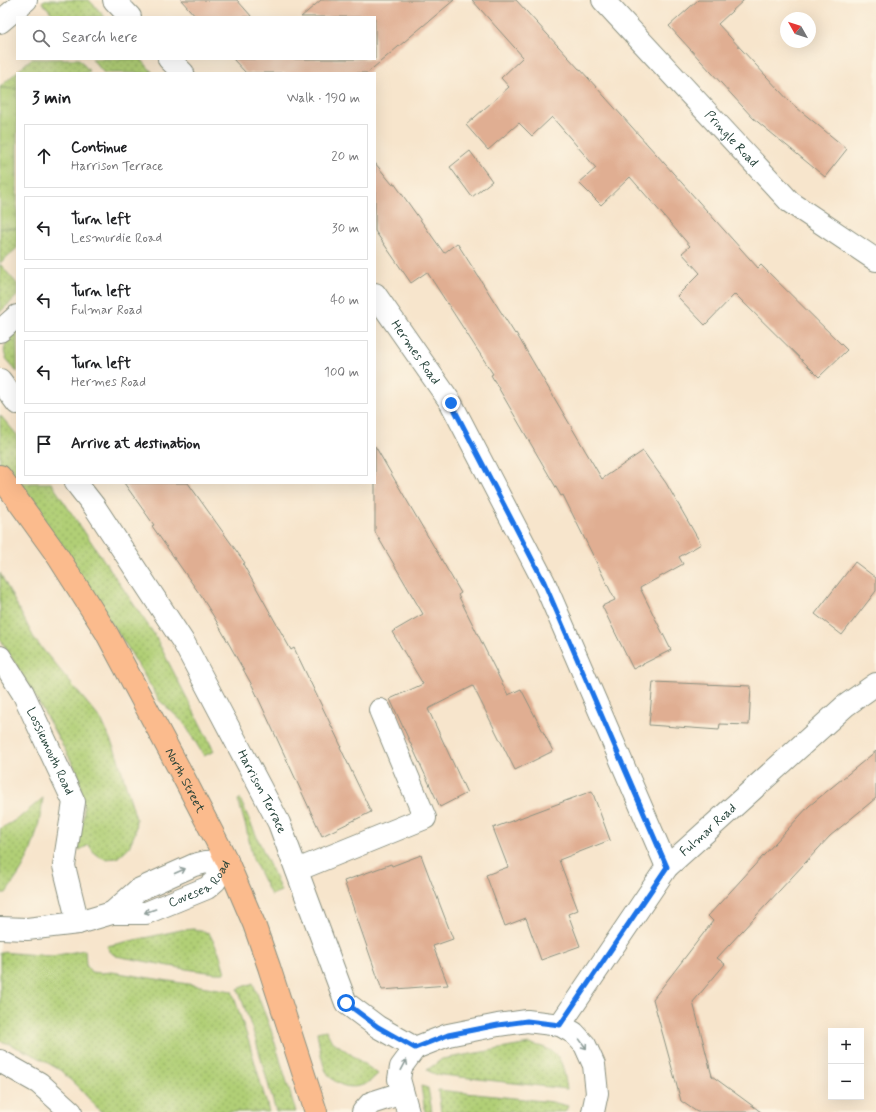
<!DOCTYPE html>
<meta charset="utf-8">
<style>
:root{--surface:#fff;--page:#f2f2f2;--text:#202124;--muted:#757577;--line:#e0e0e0}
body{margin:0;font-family:Mynerve,sans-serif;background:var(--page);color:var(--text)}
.controls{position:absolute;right:12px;bottom:12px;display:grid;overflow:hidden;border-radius:0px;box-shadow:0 4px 16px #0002}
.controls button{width:36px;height:36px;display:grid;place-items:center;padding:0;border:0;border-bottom:1px solid var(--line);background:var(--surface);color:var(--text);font:20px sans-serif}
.compass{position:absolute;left:780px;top:12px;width:36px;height:36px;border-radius:50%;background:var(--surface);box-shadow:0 4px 16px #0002;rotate:309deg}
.stop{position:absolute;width:12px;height:12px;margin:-9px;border:3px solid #1a73e8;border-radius:50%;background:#fff}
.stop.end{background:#1a73e8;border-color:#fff;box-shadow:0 1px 4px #0008}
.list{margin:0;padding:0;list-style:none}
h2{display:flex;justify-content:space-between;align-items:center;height:52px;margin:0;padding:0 16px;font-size:17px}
h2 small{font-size:13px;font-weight:400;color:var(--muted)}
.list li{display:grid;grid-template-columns:26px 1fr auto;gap:12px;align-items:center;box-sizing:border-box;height:64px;margin:0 8px 8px;padding:0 8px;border:1px solid var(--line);border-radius:0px}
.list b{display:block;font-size:15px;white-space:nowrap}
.list p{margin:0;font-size:13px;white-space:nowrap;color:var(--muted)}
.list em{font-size:13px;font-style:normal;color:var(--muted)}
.icon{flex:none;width:22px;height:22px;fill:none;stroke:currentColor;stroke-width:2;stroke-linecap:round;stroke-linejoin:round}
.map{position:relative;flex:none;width:876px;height:1112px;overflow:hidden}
.search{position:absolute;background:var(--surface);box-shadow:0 4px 16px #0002;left:16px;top:16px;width:360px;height:44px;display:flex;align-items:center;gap:10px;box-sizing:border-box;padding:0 14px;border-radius:0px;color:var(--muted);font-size:15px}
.panel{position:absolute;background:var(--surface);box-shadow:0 4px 16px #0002;left:16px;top:72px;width:360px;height:412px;border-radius:0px}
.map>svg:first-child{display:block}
.grass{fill:url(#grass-dots);stroke:#688655}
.park{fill:url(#park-tufts);stroke:#688655}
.building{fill:#e0ae92}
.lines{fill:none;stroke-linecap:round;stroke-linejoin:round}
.minor-casing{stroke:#8b9180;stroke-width:24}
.major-casing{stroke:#8b9180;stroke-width:24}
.minor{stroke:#fff;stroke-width:22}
.major{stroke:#fbbb8d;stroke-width:22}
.oneway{stroke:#8f9e9a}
.route{stroke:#1a73e8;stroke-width:5}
.labels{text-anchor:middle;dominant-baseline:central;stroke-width:3;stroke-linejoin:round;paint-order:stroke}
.street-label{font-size:13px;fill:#1f3d34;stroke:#fcf5e5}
</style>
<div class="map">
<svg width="876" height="1112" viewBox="0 0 876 1112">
<defs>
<pattern id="grass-dots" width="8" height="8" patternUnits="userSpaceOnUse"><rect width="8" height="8" fill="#b1cf76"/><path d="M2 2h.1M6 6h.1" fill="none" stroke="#8fa962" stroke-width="1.8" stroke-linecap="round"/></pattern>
<pattern id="park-tufts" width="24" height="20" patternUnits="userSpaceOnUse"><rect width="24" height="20" fill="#b1cf76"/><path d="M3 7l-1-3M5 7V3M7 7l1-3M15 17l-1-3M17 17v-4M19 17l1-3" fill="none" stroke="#8fa962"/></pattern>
</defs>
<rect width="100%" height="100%" fill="#fcf5e5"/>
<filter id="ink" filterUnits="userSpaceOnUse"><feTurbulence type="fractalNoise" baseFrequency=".025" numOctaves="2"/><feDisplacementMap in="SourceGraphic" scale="8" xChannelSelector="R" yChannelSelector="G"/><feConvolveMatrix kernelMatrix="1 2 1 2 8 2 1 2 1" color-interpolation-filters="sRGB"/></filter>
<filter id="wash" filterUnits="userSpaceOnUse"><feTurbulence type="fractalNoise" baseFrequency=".012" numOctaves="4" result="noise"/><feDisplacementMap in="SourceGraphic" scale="16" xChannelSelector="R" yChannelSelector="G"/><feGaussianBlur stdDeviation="0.9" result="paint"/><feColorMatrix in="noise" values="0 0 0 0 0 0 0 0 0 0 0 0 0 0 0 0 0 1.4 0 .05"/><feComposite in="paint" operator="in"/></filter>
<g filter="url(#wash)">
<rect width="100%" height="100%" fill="#f7e5cc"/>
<path class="grass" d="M45 0H89L105 17H55L42 2Z
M31 59H79L89 71V73H17V89L0 88V87Z
M92 59H141L153 73H104Z
M0 228H17V248L0 263Z
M0 264 17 284V296L0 312Z
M17 330V372C0 354 0 347 17 330Z
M0 415 17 435V483H51L154 634 214 751 204 756 184 723 159 700 128 648 49 530 16 497 0 463Z
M0 573 35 640 102 721 117 755 136 819 135 833 129 847 117 858 105 859 95 854 89 845 79 850V835L84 815 83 798 78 773 31 689 0 639Z
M43 798C40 822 34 848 22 869 17 878 11 885 6 893H0V829L19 818Z
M240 799 281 891 271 895 253 859 246 827 238 800Z
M194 929 209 933 219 952 225 973H215L186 969 116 956C111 953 109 951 107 946L181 930Z
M85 950 86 965 91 972 101 973 112 972 232 991 248 1039 269 1112H101L80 1089 60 1070 36 1056 7 1043 0 1041V952L52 956Z
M253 983 271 1030 296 1112H276L255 1037 238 989Z
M326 1030 331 1040 378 1074C375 1076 372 1080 369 1082 353 1092 333 1086 325 1069 321 1058 319 1044 317 1032Z
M529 1044C562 1049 562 1061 567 1089L434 1074 427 1070 442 1059Z
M421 1086 428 1088 432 1112H425Z
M438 1090 552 1102 568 1106 565 1112H441Z"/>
<path class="park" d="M0 88 17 89V228H0Z"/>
<g id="blocks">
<path class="building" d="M181 0H237L252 17H196Z
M321 0H454L367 73H246L233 59H375V17H301Z
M472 0H516L579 69H580L758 268 761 265 847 350 819 377 735 294 705 325 677 296 700 273 682 253 690 246 630 177 601 205 579 183 596 168 552 117 532 136 519 123 488 150 466 125 509 87 501 78 523 57Z
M698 0H744L718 24 791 103 847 149 825 177 753 118 669 26Z
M470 151 492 181 472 197 450 167Z
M375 163 392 184 394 183 444 253 457 243 515 334 516 333 602 479 643 451 666 483 701 544 679 557 683 564 640 588 671 650 633 669 602 606 615 600 563 495 561 496 491 375 493 374 427 272 411 283 375 231Z
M375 446 461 593 458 595 508 695 521 689 553 751 515 770 473 686 428 709 467 793 440 807 390 699 423 684 392 632 423 614 375 532Z
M124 483H188L245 563 243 564 291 650 294 648 341 746 340 747 371 812 322 836 253 687 214 617 201 596 152 526 154 525Z
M855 562 876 578V591L842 635 815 614Z
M653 682 751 686 749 725 720 724 719 730 649 725Z
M876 751V798L830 836 717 958 725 964 693 1002 712 1076 761 1112H697L681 1101 653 999 713 921 708 916 809 806Z
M592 791 610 840 559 860 578 910 568 914 580 946 541 960 526 918 505 926 486 875 508 867 493 828Z
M421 855 453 939 433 946 448 985 382 990 344 881 391 864 392 866Z"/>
</g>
</g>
<g filter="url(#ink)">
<use href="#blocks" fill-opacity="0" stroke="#8b9180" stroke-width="1"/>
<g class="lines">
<defs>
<g id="minor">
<path d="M114 0 130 17"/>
<path id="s1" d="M603 0 790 202 876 260"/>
<path d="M0 22 26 0"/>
<path d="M169 59 183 73"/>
<path id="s2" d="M375 294 451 403 544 582 667 867"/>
<path d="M0 331 17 316"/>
<path d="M0 380 17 403"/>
<path id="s3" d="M76 483 94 506 184 643 279 823 346 1003 378 1027 415 1048"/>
<path id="s4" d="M0 657 23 693 74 802 64 866 78 923"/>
<path d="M297 870 425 818 380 710"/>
<path d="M112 913 138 890 194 865 206 862 227 861"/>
<path id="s5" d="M0 928 27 929 78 923 112 913H146L207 888 215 881 227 861"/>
<path id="s6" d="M560 1025 667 867 845 706 876 684"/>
<path d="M415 1048 448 1035 498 1025 527 1021 560 1025 574 1033 585 1045 594 1065 597 1093 593 1112"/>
<path d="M0 1061 39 1083 71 1112"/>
<path d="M363 1112 371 1103 402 1093"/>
<path d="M408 1112 399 1079 401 1067 415 1048"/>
</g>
<g id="major">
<path id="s7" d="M0 476 57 555 106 632 184 778 227 861 254 924 269 967 316 1112"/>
</g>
</defs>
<use href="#minor" class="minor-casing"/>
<use href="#major" class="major-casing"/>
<use href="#minor" class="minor"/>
<use href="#major" class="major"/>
</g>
<defs><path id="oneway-shaft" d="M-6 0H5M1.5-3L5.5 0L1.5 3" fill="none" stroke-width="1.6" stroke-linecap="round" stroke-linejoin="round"/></defs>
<g class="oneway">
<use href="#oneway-shaft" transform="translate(180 871) rotate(-24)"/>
<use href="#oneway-shaft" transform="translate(150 911) rotate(161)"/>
<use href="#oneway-shaft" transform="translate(583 1044) rotate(54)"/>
<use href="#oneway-shaft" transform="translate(404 1065) rotate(-62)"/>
</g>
</g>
<g class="lines" filter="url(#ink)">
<path class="route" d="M346 1003 378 1027 415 1048 448 1035 498 1025 527 1021 560 1025 667 867 544 582 451 403"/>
</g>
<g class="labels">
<g class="street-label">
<text stroke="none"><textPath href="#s1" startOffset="189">Pringle Road</textPath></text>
<text stroke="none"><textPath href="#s2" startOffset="71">Hermes Road</textPath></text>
<text stroke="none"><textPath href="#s4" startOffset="107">Lossiemouth Road</textPath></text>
<text stroke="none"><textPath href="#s7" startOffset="357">North Street</textPath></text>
<text stroke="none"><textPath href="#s3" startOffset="361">Harrison Terrace</textPath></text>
<text stroke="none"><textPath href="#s6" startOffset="246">Fulmar Road</textPath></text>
<text stroke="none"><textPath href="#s5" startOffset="210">Covesea Road</textPath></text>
</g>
</g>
</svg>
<div class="controls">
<button>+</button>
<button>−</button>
</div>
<svg class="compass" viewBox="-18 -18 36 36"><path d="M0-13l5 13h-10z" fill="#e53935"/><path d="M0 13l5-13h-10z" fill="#757577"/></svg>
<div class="stop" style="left:346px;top:1003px"></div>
<div class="stop end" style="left:451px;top:403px"></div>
<div class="search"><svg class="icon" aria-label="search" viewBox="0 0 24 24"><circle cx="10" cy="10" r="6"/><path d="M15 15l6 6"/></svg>Search here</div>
<section class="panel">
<h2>3 min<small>Walk · 190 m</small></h2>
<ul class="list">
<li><svg class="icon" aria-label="ahead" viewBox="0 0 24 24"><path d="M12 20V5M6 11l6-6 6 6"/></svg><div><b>Continue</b><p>Harrison Terrace</p></div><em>20 m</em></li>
<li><svg class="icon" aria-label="left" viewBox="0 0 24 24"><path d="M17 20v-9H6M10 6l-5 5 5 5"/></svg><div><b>Turn left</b><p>Lesmurdie Road</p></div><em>30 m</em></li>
<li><svg class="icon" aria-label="left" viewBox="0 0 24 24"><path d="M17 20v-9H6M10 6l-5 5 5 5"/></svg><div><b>Turn left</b><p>Fulmar Road</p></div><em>40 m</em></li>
<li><svg class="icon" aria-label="left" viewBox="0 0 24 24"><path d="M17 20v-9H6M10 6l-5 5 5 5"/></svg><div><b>Turn left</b><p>Hermes Road</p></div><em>100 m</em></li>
<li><svg class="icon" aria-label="arrive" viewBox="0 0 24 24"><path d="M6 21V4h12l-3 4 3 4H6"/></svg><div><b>Arrive at destination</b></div></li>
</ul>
</section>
</div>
